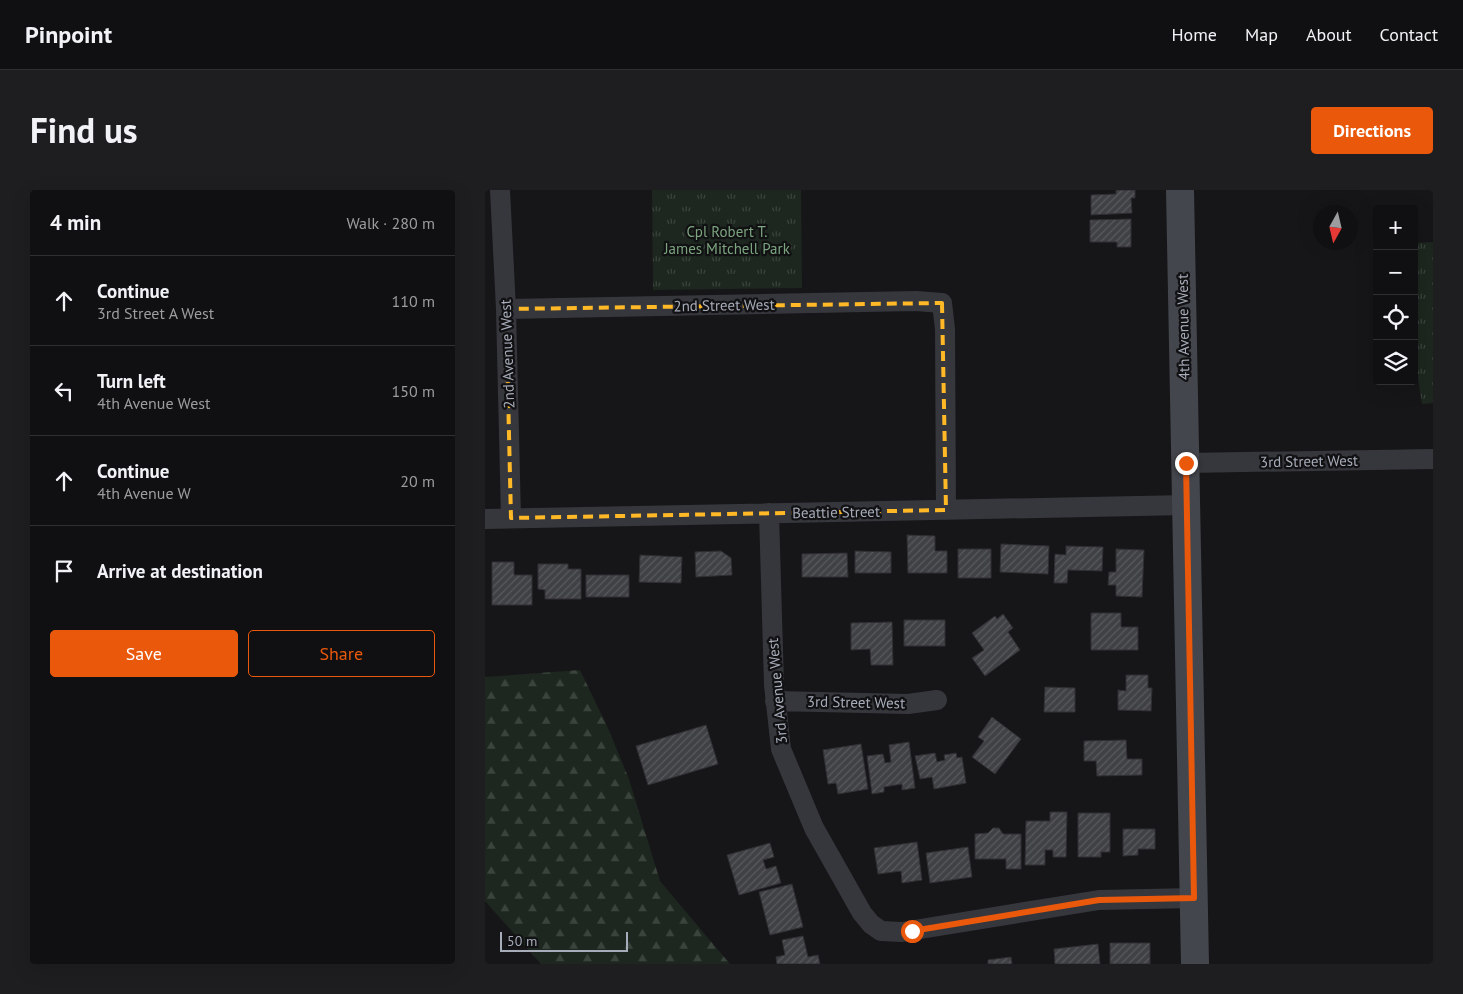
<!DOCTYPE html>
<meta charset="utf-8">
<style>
:root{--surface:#101012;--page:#1e1e20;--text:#f1f3f6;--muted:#9c9d9f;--line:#303032;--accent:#ea580c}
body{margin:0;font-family:"PT Sans",sans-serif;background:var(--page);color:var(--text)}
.controls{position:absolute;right:15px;top:15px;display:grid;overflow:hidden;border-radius:5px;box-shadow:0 5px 20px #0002}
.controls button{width:45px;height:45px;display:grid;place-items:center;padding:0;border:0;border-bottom:1px solid var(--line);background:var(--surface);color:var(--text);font:25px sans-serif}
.compass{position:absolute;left:828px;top:15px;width:45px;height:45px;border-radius:50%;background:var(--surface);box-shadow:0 5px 20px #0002;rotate:188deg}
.scale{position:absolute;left:15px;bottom:12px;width:128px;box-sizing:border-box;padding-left:5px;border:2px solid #a7acb9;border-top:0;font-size:14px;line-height:18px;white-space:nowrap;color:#a7acb9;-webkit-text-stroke:4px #111113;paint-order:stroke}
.stop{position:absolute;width:15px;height:15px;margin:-11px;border:4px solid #ea580c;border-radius:50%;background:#fff}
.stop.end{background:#ea580c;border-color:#fff;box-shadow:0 1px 5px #0008}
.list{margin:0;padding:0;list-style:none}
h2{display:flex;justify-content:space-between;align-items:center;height:65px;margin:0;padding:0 20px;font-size:21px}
h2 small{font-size:16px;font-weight:400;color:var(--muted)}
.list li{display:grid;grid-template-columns:32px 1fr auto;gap:15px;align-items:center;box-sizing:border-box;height:90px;padding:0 20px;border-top:1px solid var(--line)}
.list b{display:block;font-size:19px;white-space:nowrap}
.list p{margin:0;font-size:16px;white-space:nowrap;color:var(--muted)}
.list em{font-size:16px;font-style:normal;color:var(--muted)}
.actions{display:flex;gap:10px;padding:15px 20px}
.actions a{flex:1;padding:11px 0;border:1px solid var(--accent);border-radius:5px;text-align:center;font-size:18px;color:var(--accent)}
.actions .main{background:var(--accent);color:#fff}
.icon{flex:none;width:28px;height:28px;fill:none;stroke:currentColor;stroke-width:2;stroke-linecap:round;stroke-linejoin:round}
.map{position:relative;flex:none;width:948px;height:774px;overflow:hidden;border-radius:5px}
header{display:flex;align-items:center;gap:30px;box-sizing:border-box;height:70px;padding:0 25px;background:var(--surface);border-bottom:1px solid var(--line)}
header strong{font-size:24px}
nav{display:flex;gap:28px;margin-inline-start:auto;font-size:18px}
.intro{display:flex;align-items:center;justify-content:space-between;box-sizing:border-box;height:120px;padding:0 30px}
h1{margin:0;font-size:35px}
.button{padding:12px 22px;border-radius:5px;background:var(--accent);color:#fff;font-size:18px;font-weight:700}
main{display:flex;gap:30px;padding:0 30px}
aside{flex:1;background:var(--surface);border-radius:5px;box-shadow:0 5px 20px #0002}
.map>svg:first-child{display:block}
.grass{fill:url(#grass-tufts)}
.forest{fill:url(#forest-firs)}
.building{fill:url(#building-hatch);stroke:#302f34}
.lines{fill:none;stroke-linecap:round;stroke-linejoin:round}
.street{stroke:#36373d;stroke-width:20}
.secondary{stroke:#44464d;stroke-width:28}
.route{stroke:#ea580c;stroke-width:6}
.marked{fill:none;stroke:#ffb926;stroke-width:4;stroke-dasharray:10 6;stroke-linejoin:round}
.labels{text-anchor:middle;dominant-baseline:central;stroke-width:4.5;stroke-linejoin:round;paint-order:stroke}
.park-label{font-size:15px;fill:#7ca57f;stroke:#111113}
.street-label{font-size:15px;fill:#a7acb9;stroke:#111113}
</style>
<header>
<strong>Pinpoint</strong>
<nav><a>Home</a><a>Map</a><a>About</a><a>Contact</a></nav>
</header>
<div class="intro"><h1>Find us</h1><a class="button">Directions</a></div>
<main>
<aside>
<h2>4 min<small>Walk · 280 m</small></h2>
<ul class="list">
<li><svg class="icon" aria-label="ahead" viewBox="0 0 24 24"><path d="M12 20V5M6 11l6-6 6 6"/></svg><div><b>Continue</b><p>3rd Street A West</p></div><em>110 m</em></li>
<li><svg class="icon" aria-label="left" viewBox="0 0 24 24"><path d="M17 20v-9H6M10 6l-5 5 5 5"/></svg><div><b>Turn left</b><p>4th Avenue West</p></div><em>150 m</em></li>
<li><svg class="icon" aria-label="ahead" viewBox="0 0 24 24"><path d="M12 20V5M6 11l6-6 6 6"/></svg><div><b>Continue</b><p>4th Avenue W</p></div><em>20 m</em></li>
<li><svg class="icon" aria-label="arrive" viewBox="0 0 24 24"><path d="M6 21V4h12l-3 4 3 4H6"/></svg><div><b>Arrive at destination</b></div></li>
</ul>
<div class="actions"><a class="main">Save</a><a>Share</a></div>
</aside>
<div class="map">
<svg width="948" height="774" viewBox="0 0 948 774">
<defs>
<pattern id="grass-tufts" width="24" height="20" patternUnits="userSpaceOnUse" patternTransform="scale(1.25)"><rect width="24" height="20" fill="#1d261f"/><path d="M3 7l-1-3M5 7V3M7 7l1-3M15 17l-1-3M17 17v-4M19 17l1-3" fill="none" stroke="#3b433d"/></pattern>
<pattern id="forest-firs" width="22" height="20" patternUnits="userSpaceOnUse" patternTransform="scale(1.25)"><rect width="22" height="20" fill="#1d261f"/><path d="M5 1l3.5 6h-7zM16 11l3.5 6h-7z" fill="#3b433d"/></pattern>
<pattern id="building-hatch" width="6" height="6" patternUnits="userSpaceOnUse" patternTransform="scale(1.25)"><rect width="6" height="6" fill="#404145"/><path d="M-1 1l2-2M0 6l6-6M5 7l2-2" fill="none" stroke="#595a5e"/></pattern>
</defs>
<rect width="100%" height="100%" fill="#161618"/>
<path class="grass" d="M167 0H316L317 98 168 100Z
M948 52V213L937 214 929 163V53Z"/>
<path class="forest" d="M95 480 123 538 144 589 175 691 245 774H56L0 711V487Z"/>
<path class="building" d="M631 0H650V8H646L647 23 606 25V5L631 4Z
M646 29V57H632V52H605V30Z
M422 345 450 346V361H462V383H423Z
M516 354 564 356 563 384 515 382Z
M581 356 618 357 617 381 583 380 582 393H569L570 364 581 365Z
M473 359H506V388H473Z
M631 359 659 360 657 407 631 406V395H623L624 382H631Z
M236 361 246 368 247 385 211 387 210 362Z
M370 361 406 362V383H370Z
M362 363 363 387H317V364Z
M155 365 197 367 196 393 154 392Z
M7 372H29V385H47V415H7Z
M53 374H83V379H96V409H60V400L53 399Z
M101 385H144V407H101Z
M606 423H636V437H653V460H606Z
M518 424 528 438 523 442 535 460 500 486 487 468 499 460 487 443 510 426 512 429Z
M419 430H460V456H419Z
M407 432 408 475H386L385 459 366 460V433Z
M641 485H663V498H667L666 521 633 520V500L641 501Z
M560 497 590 498V522H559Z
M507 527 536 549 510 584 487 567 499 551 493 547Z
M221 535 233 574 163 595 151 556Z
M641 550 642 569H657V585L612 586 611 571H599V551Z
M424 552 430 598 417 600V594L399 597V602L387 604 382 566 398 564 400 573 406 572 404 555Z
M376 554 383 599 353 604 351 593 343 594 338 560Z
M450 563 452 572 460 570 459 565 471 563 472 568 477 567 481 593 449 599 447 587 435 589 430 566Z
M565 622H582L581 667H568V660H560V675H540L541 631H565Z
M593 623H625V662H616V667H593Z
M508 638H514L518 644H536V679H521V669H490V644L503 643Z
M638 639H670V659H653V665L638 666Z
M432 652 437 690 417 693 416 681 393 684 389 658Z
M285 653 289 667 278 670 281 679 291 676 296 693 254 705 242 665Z
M483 657 487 687 445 693 441 663Z
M307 694 318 737 285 745 274 702Z
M318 746 323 767 333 765 335 774H292L291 767 300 765 297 750Z
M625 753H665V774H625Z
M613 754 615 774H570L569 759Z
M526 767 527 774H503V770Z"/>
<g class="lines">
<path class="street" d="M15 0 21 119 26 328
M21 119 431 111 457 113 460 139 461 320
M701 273 948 269
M284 323 289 495 296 559 329 638 377 723 386 734 396 741 417 742 614 710 709 708
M0 329 702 315
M290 511 423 514 452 510"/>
<path class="secondary" d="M695 0 710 774"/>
</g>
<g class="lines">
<path class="route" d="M427 741 614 710 709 708 701 273"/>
</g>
<path class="marked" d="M457 113 461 320 26 328 21 119Z"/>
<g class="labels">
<g class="park-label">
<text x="242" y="41">Cpl Robert T.<tspan x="242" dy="17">James Mitchell Park</tspan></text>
</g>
<g class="street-label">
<text transform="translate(239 115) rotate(-1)">2nd Street West</text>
<text transform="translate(698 137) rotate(-91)">4th Avenue West</text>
<text transform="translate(22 164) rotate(-92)">2nd Avenue West</text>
<text transform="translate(824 271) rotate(-1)">3rd Street West</text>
<text transform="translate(351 322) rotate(-1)">Beattie Street</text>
<text transform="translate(292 501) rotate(-95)">3rd Avenue West</text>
<text transform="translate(371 512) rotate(1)">3rd Street West</text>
</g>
</g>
</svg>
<div class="controls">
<button>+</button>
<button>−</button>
<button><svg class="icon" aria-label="locate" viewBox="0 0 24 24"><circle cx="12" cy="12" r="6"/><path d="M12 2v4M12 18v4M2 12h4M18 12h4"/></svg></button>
<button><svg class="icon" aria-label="layers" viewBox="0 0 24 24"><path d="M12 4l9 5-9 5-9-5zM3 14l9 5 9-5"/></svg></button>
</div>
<svg class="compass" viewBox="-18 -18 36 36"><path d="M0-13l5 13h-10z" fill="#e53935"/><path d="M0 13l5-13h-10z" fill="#9c9d9f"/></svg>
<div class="scale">50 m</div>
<div class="stop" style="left:427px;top:741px"></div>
<div class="stop end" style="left:701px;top:273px"></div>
</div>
</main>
